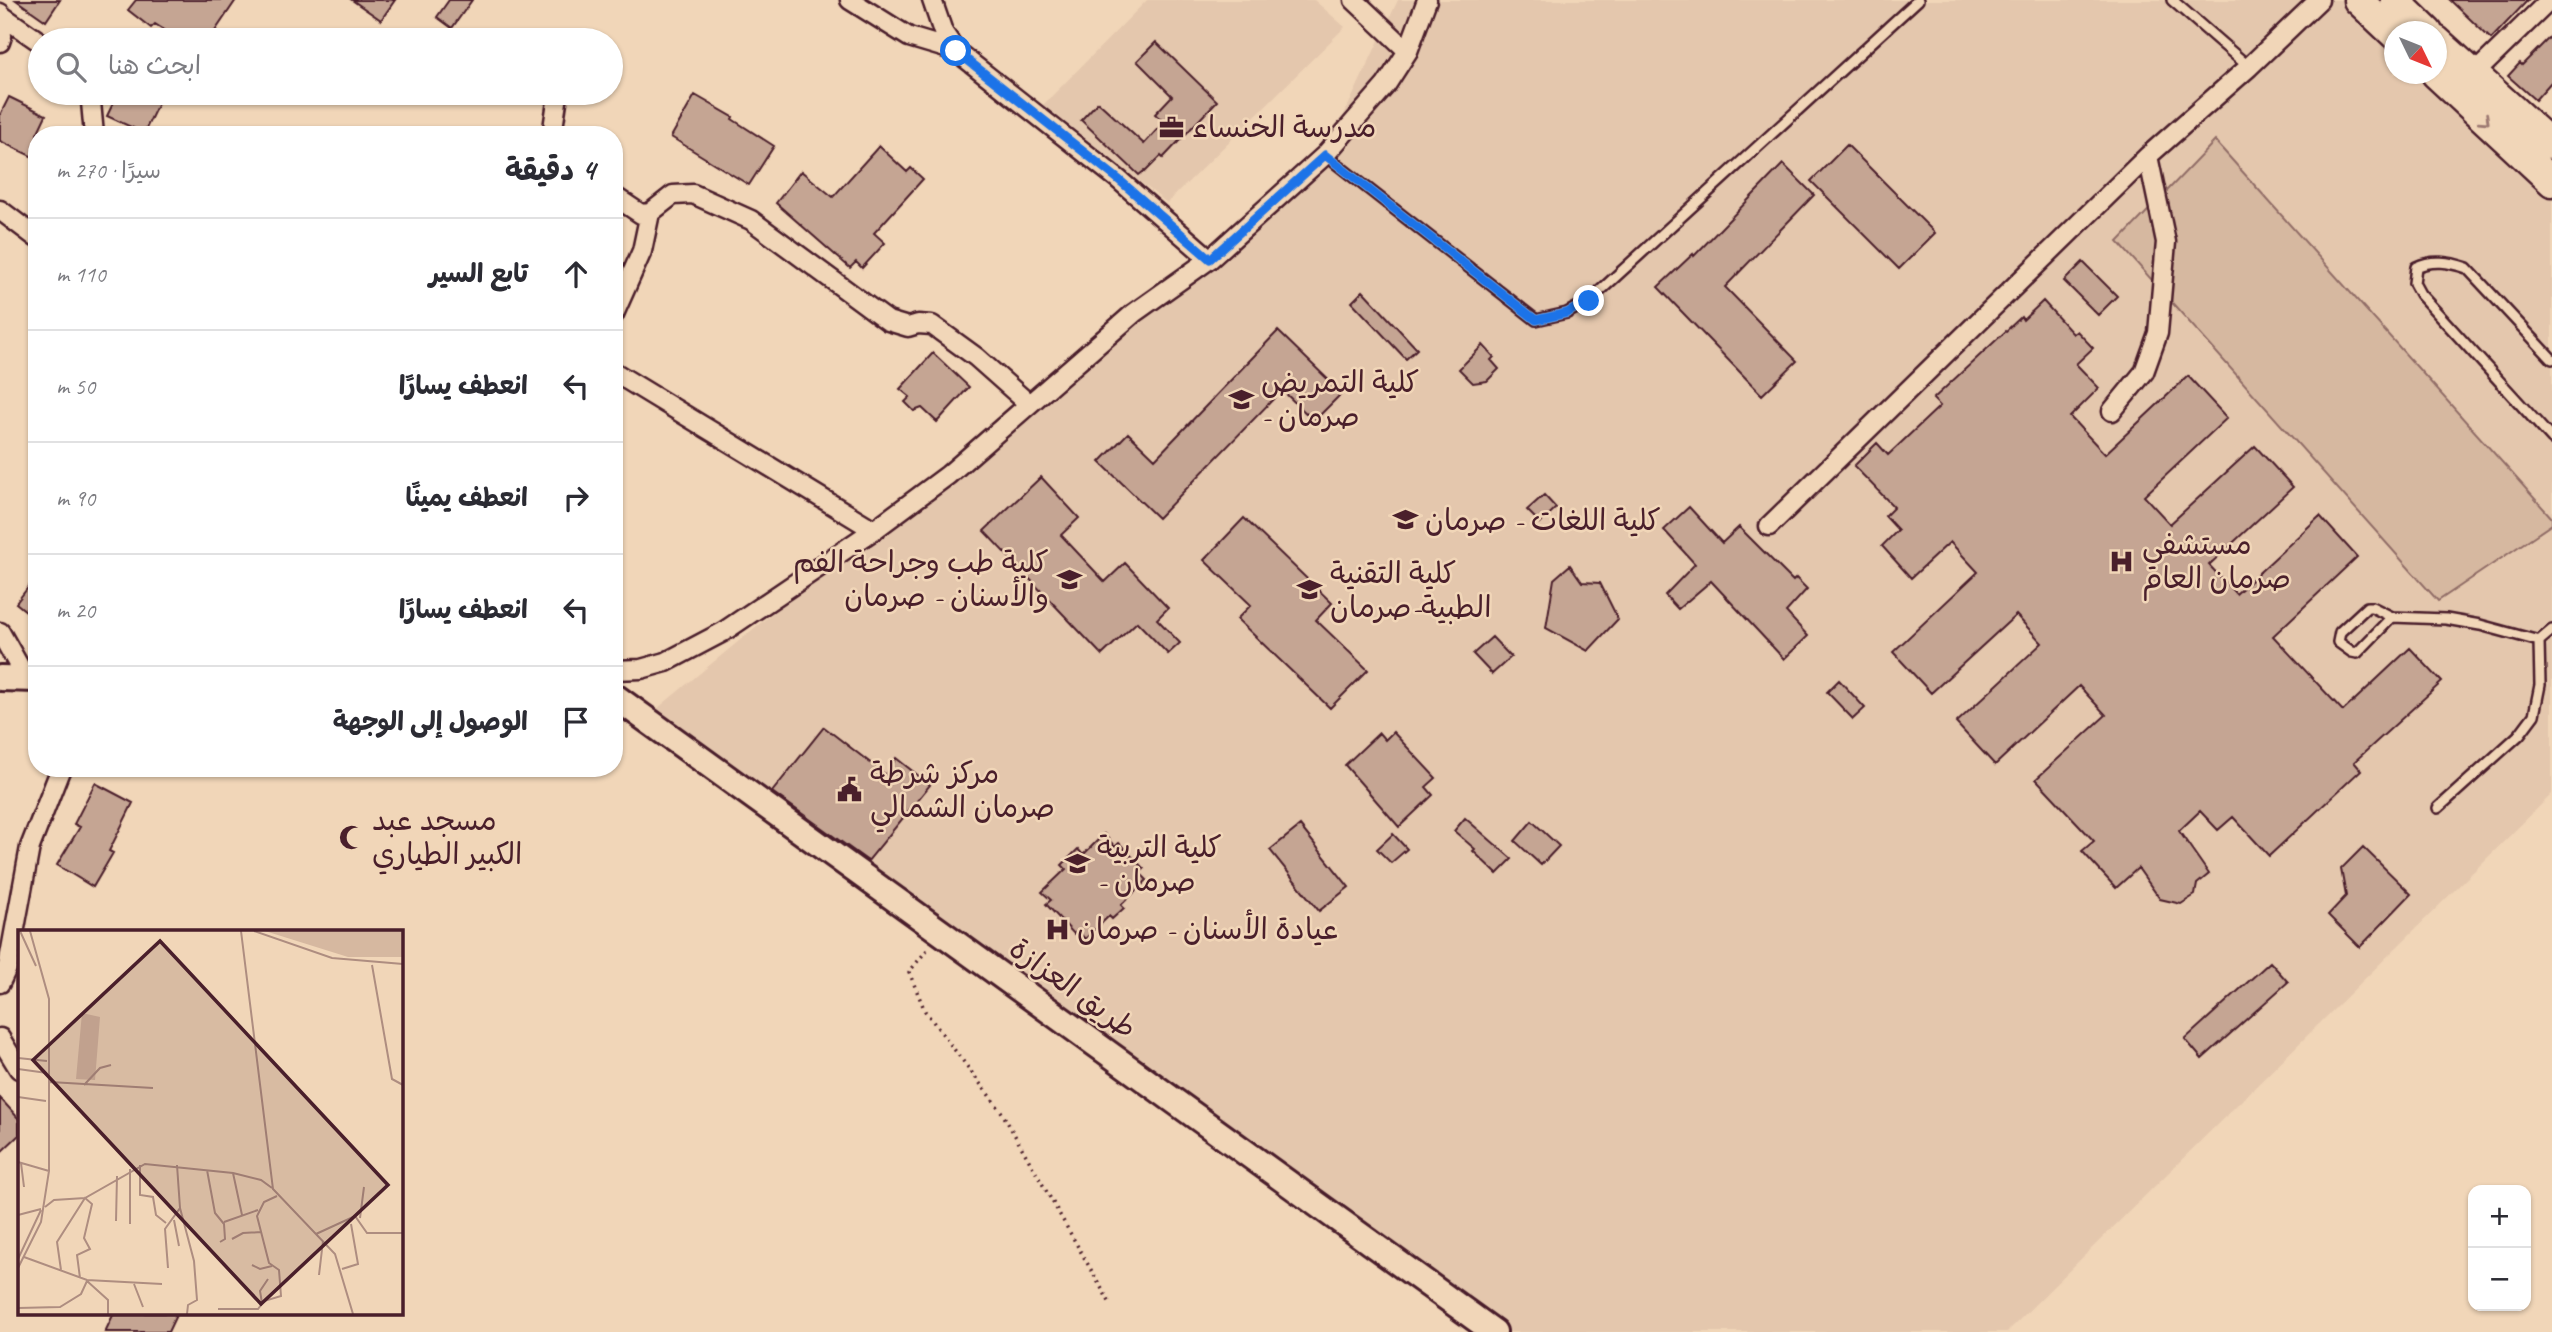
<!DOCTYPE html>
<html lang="ar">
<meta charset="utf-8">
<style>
:root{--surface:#fff;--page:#f7f7f7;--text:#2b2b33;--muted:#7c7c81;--line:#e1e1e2}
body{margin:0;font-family:Caveat,"Playpen Sans Arabic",sans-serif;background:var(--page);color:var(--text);direction:rtl}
.controls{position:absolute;right:21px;bottom:21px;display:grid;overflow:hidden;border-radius:14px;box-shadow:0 2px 5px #0004}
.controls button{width:63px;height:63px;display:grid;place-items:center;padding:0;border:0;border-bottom:2px solid var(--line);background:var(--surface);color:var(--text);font:35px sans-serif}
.compass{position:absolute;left:2384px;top:21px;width:63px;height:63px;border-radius:50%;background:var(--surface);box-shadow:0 2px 5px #0004;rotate:133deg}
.stop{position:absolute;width:21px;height:21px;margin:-16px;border:5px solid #1a73e8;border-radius:50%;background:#fff}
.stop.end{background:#1a73e8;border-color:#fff;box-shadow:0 2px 7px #0008}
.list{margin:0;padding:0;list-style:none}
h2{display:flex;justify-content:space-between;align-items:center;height:91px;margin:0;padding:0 28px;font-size:30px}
h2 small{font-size:23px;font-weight:400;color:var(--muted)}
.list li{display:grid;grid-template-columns:46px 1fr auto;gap:21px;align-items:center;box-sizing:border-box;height:112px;padding:0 28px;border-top:2px solid var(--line)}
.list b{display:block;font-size:26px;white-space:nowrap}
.list em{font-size:23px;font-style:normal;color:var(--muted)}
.icon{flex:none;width:38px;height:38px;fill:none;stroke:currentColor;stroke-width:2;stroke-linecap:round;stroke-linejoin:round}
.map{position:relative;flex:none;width:2552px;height:1332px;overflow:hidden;direction:ltr}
.search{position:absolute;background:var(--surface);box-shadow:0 2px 5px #0004;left:28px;top:28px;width:595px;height:77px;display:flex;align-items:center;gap:18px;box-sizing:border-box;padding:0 24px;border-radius:38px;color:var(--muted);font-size:26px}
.panel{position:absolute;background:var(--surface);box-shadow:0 2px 5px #0004;left:28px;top:126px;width:595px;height:651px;border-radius:28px;direction:rtl}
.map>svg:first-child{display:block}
.built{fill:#e4c7ad}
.green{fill:#d6b8a0;stroke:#906c66;stroke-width:2}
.building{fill:#c5a593;stroke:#4a1f2b;stroke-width:2}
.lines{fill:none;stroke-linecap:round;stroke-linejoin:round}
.lane-casing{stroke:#4a1f2b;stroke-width:14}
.street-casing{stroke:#4a1f2b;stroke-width:23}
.secondary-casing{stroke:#4a1f2b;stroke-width:30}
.primary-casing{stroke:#4a1f2b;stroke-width:33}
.path{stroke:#4a1f2b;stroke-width:3.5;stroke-dasharray:2 5;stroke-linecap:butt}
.lane{stroke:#f1d6b8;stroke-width:9}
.street{stroke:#f1d6b8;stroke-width:18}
.secondary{stroke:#f1d6b8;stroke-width:24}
.primary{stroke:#f1d6b8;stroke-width:28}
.oneway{stroke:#9e7a72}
.route{stroke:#1a73e8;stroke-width:9}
.labels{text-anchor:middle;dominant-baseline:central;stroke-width:5;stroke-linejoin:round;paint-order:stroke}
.poi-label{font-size:30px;fill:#4a1f2b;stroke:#f1d6b8;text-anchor:start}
.street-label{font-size:30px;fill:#4a1f2b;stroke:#f1d6b8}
.inset-road{fill:none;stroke:#ae8d80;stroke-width:2}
.view{fill:#4a1f2b;fill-opacity:0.15;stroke:#4a1f2b;stroke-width:3.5}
.inset-edge{fill:none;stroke:#4a1f2b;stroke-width:3.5}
</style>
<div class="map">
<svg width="2552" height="1332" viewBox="0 0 2552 1332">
<rect width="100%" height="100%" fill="#f1d6b8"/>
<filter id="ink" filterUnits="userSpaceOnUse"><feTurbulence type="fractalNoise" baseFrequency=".0143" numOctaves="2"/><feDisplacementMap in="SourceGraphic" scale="14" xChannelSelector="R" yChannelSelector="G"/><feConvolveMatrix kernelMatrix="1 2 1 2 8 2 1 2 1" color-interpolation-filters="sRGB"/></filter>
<g filter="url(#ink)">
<path class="built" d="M1147 0H1314L1345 27 1167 203 1043 105Z
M1398 0H2344L2394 40V74L2436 73 2552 166V794L2007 1332H1494L646 718 1325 155Z"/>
<path class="green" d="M2215 141 2552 518V524L2438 601 2118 242Z"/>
<path class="building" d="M16 0H60L46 21Z
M136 0H236L209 40H180L155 24 151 28 128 10Z
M352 0H395L381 20Z
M449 0H472L452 28 437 17Z
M2450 0H2528L2491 39Z
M2552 35V81L2535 100 2508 76 2520 63 2522 65Z
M1156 42 1217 101 1163 158 1161 156 1145 172 1144 171 1139 175 1081 120 1098 102 1144 144 1164 122 1155 114 1172 96 1137 61Z
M118 93H163L144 133 107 116Z
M695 95 733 117 732 119 774 146 749 185 671 137Z
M9 97 46 115 37 134V159L0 141V115Z
M1847 145 1935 233 1899 269 1811 181Z
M879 146 907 172 911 168 923 179 874 233 885 243 862 268 856 262 850 268 776 203 801 171 833 197Z
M1783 164 1814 195 1725 287 1797 361 1762 395 1658 287 1693 254 1694 256Z
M2083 262 2117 296 2098 315 2064 281Z
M1363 291 1417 349 1406 359 1352 302Z
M2043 301 2073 334 2077 331 2093 348 2076 364 2099 388 2070 417 2105 454 2188 376 2227 418 2144 496 2170 524 2255 446 2293 487 2209 565 2236 594 2320 516 2357 557 2273 636 2343 711 2410 648 2442 682 2354 762 2361 770 2269 856 2233 817 2218 830 2200 811 2179 831 2209 874 2197 884 2195 895 2181 904 2160 899 2138 868 2116 888 2082 851 2094 841 2036 779 2106 715 2079 686 1995 765 1956 723 2042 643 2016 615 1931 693 1893 652 1978 572 1950 542 1911 578 1882 546 1898 530 1885 516 1894 507 1854 466 1877 443 1888 455 1940 406 1933 399 2021 317 2023 320Z
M1278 331 1342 393 1314 421 1282 390 1158 518 1100 462 1128 433 1155 459Z
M1483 345 1494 357 1491 360 1499 369 1487 381 1473 383 1459 369Z
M933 353 969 387 937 422 922 408 914 411 905 402 910 397 900 389Z
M1041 477 1079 518 1061 535 1105 582 1125 563 1168 608 1157 619 1180 643 1168 654 1137 622 1102 655 984 531Z
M1544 495 1556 508 1540 523 1527 510Z
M1689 507 1722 543 1739 527 1793 581 1796 578 1807 589 1786 612 1808 636 1784 659 1711 581 1678 609 1665 595 1695 564 1664 530Z
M1244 518 1332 603 1316 620 1368 670 1330 708 1237 619 1251 605 1204 560Z
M1570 565 1582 582 1600 583 1618 619 1588 651 1546 628 1554 579Z
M37 576V620L16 603Z
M1492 637 1511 657 1492 674 1473 654Z
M1839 680 1865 708 1853 719 1827 692Z
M824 727 886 775 896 758 930 785 868 861 772 792Z
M1393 732 1436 778 1426 787 1433 795 1399 827 1345 765 1379 733 1385 740Z
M95 783 133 803 109 851 113 853 93 887 57 865 80 827 74 824Z
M1465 818 1512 859 1497 874 1473 851 1475 849 1454 831Z
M1532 821 1559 846 1541 865 1515 841Z
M1300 826 1349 887 1319 911 1270 850Z
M1104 834 1115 847 1119 843 1144 869 1140 873 1147 880 1121 905 1124 908 1112 919 1109 916 1085 939 1078 931 1074 934 1046 904 1051 900 1042 892 1066 869 1062 865 1078 849 1083 855Z
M1393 834 1407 849 1391 863 1377 849Z
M2363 847 2411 894 2360 947 2328 915 2346 896 2341 869Z
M2270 962 2288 982 2202 1059 2185 1039Z
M0 1098 19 1119V1135L0 1153Z
M114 1313H177L168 1332H105Z"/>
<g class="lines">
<defs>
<path id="lane" d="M2172 0 2249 67
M1325 155 1536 320 1567 313 1589 301 1918 0
M2552 359 2467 268C2449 262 2433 259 2416 267L2414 283 2420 294 2552 439
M2392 617 2357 653 2352 652 2338 642 2340 632 2367 607H2372L2392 617 2446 619 2480 625 2539 641
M2438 808 2519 735 2534 715 2540 685 2539 641 2552 630"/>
<path id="street" d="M850 0 909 37 956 51
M932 0 943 32 956 51 1118 179 1210 259
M1354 0 1408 51
M0 13 2 36 0 42
M1 15 40 42
M2473 75 2550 0
M87 93 91 102 94 135
M552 135 558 95
M614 196 641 214 650 213 673 195 693 194 751 220 888 321 908 327 918 324 932 325 976 357 1029 404
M0 210 37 238
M614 314 642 251 650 213
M614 372 874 530
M2112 411 2144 372 2158 333 2166 242 2148 156
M1769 526 2148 156 2249 67 2319 0
M0 632 27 680
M614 670 641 669 666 662 723 632 874 530 948 475 1134 313 1210 259 1325 155 1386 85 1408 51 1427 0
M0 983 8 966 30 847 61 768
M0 1038 19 1069"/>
<path id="secondary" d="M0 678 37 679
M614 696 1494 1332"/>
<path id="primary" d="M2358 0 2394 34
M2395 0 2428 32
M2436 40 2552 145
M2436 74 2552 182"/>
</defs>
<use href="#lane" class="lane-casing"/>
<use href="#street" class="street-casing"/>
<use href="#secondary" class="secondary-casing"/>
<use href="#primary" class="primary-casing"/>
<path class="path" d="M927 950 909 972 925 1011 1001 1111 1111 1305"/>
<use href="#lane" class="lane"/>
<use href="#street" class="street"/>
<use href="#secondary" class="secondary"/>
<use href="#primary" class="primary"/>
</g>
<defs><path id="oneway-chevron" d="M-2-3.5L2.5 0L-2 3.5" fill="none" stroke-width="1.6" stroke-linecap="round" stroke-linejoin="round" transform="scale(1.75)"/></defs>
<use class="oneway" href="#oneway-chevron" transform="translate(2485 120) rotate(43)"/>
</g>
<g class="lines" filter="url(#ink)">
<path class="route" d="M956 51 1118 179 1210 259 1325 155 1536 320 1567 313 1589 301"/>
</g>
<defs>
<symbol id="office-bare" viewBox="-9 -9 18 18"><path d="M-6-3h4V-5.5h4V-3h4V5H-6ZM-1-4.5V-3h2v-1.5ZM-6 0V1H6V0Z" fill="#4a1f2b" stroke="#f1d6b8" stroke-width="2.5" paint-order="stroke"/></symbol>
<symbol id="university-bare" viewBox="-9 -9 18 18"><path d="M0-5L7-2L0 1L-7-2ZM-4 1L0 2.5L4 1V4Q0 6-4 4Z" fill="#4a1f2b" stroke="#f1d6b8" stroke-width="2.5" paint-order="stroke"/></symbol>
<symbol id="hospital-bare" viewBox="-9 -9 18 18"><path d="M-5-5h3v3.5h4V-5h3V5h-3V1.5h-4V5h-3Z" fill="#4a1f2b" stroke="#f1d6b8" stroke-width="2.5" paint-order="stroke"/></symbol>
<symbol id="civic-bare" viewBox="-9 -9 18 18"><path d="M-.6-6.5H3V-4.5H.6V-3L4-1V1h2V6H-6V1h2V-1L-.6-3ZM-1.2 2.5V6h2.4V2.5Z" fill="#4a1f2b" stroke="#f1d6b8" stroke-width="2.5" paint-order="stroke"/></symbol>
<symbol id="mosque-bare" viewBox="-9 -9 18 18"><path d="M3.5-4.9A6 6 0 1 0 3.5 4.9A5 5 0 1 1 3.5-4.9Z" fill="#4a1f2b" stroke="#f1d6b8" stroke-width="2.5" paint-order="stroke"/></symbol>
</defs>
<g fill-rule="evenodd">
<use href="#office-bare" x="1154" y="110" width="35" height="35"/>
<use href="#university-bare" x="1224" y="382" width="35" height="35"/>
<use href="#university-bare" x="1388" y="502" width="35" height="35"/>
<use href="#hospital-bare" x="2104" y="544" width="35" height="35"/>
<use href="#university-bare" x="1052" y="562" width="35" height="35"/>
<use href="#university-bare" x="1292" y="572" width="35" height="35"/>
<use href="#civic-bare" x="832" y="772" width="35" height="35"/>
<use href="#mosque-bare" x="334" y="820" width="35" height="35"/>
<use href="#university-bare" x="1060" y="846" width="35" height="35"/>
<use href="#hospital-bare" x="1040" y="912" width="35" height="35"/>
</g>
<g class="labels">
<g class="poi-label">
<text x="1192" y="127">مدرسة الخنساء</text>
<text x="1261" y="382">كلية التمريض<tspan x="1261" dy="34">- صرمان</tspan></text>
<text x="1425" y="520">كلية اللغات - صرمان</text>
<text x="2142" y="544">مستشفي<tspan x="2142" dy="34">صرمان العام</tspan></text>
<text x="1049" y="562" text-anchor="end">كلية طب وجراحة الفم<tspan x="1049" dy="34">والأسنان - صرمان</tspan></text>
<text x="1330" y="573">كلية التقنية<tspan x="1330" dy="34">الطبية-صرمان</tspan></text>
<text x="870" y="773">مركز شرطة<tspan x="870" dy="34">صرمان الشمالي</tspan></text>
<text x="372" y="820">مسجد عبد<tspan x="372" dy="34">الكبير الطياري</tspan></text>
<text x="1097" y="847">كلية التربية<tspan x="1097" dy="34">- صرمان</tspan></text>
<text x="1077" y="929">عيادة الأسنان - صرمان</text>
</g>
<g class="street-label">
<text transform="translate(1073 988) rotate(36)">طريق العزازة</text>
</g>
</g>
<g transform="translate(18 930)">
<rect width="385" height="385" fill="#f1d6b8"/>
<path d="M247 1H385V27H330ZM64 83 82 87 77 150 58 149Z" fill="#d6b8a0"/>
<path class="inset-road" d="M2 1 18 36M223 1 255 259 317 324 335 384M236 1 314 28 385 34M354 35 374 149 385 155M0 128 29 131M0 139 29 143M32 152 135 158M66 155 82 138 93 135M0 167 28 171M0 232 31 241M3 233 6 257M122 235V265L135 267 138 285 148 293M189 240 197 283 206 294 207 309 202 312M215 243 224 285M27 277 36 270 67 268 127 234 215 243 243 250 254 258M162 278 176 331 179 370 170 375 169 384M0 285 23 279M342 288 346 257M156 290 161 316M98 291 99 246M206 292 240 280M112 294V239M298 304 337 286 349 303H385M214 309 225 303 243 302M6 327 69 350 144 354M0 329 23 280M234 335 242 339 254 336M0 338 23 292 31 241V69L12 1M150 338 147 299 162 278 159 235M324 339 340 334 333 294M43 340 39 312 67 268 74 274 66 308 72 319 59 325 62 348M301 345 305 311M69 351 90 370V384M116 354 125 377M244 373 242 361 250 349M0 378 42 377 63 364 69 351M200 379H240L246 371 263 366 261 340 251 333 239 286 246 272 259 266"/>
<path class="view" d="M142 11 370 255 243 374 15 130Z"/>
<rect width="385" height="385" class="inset-edge"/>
</g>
</svg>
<div class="controls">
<button>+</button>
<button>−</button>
</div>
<svg class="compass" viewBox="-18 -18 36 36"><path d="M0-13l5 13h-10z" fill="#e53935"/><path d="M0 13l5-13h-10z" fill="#7c7c81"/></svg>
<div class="stop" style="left:956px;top:51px"></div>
<div class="stop end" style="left:1589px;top:301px"></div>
<div class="search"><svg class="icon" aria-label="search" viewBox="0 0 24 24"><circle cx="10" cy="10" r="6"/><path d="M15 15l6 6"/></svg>ابحث هنا</div>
<section class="panel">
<h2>4 دقيقة<small>سيرًا · 270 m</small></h2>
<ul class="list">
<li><svg class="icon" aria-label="ahead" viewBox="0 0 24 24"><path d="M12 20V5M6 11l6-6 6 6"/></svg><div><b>تابع السير</b></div><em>110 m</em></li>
<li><svg class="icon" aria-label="left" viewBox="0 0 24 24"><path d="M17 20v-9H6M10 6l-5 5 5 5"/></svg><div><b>انعطف يسارًا</b></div><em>50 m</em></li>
<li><svg class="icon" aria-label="right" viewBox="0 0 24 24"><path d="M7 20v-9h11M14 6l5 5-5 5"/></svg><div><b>انعطف يمينًا</b></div><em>90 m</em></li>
<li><svg class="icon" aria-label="left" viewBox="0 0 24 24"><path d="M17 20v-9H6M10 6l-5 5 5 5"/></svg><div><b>انعطف يسارًا</b></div><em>20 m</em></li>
<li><svg class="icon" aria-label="arrive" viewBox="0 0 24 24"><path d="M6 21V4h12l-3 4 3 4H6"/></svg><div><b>الوصول إلى الوجهة</b></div></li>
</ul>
</section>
</div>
